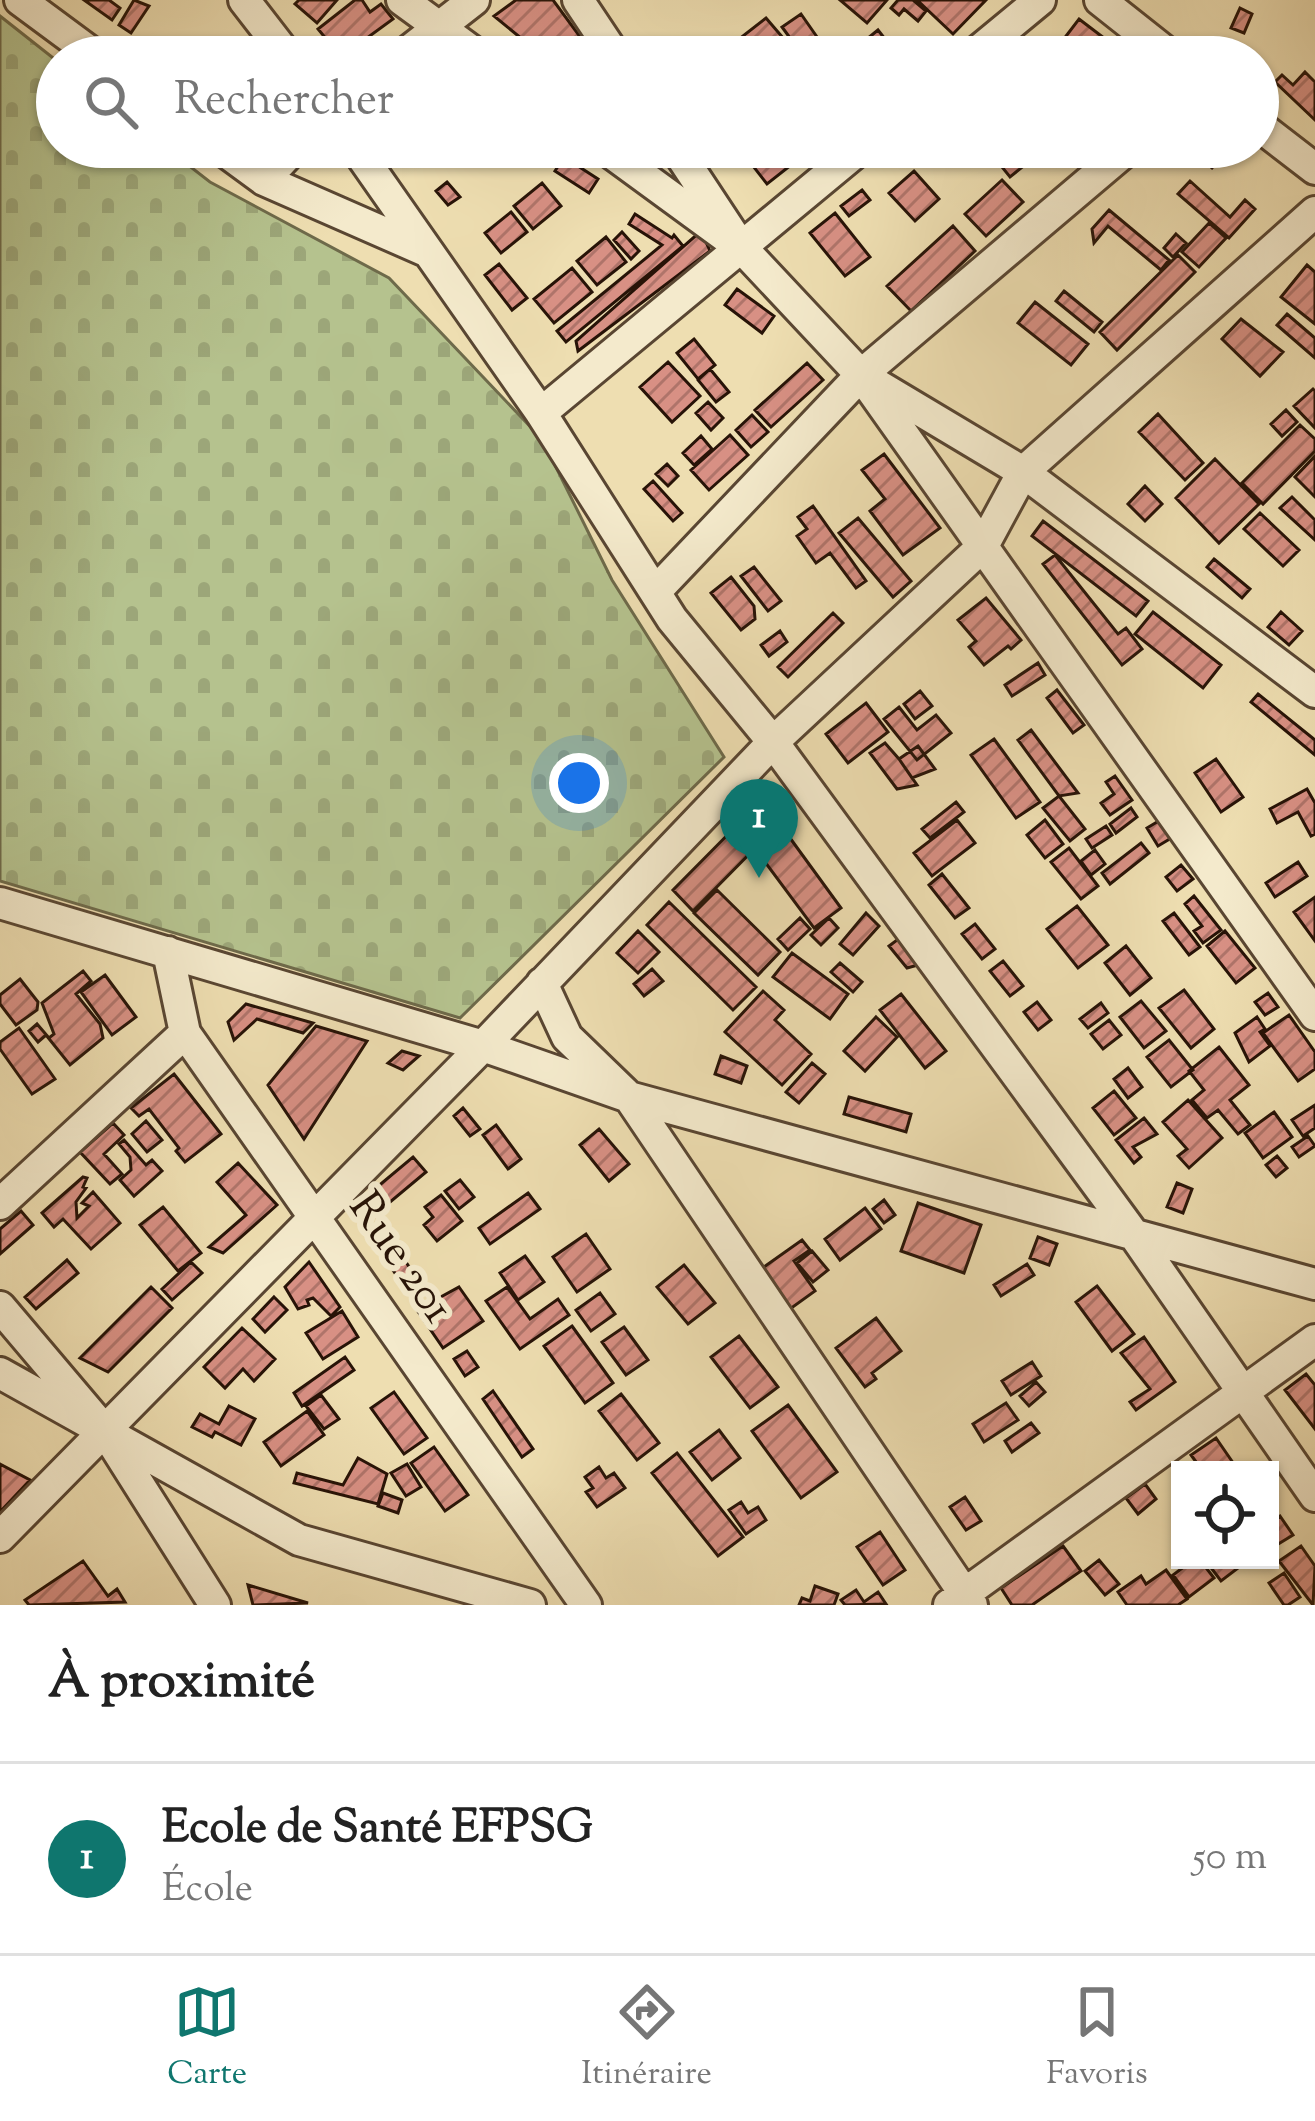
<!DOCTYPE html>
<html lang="fr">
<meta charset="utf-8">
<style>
:root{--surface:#fff;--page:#f6f6f6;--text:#222;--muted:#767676;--line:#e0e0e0;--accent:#0f766e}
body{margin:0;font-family:"Sorts Mill Goudy",serif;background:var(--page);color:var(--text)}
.controls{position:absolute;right:36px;bottom:36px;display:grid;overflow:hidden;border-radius:0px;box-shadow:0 3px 9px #0004}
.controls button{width:108px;height:108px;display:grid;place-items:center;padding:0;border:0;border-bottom:3px solid var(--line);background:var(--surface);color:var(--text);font:60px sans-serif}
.you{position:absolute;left:579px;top:783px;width:42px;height:42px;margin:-30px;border:9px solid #fff;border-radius:50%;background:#1a73e8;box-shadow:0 0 0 18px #1a73e833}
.badge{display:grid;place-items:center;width:78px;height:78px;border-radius:50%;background:var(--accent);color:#fff;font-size:39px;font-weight:700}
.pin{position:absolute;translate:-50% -99px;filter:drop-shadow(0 3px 6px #0008)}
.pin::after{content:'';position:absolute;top:63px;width:42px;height:36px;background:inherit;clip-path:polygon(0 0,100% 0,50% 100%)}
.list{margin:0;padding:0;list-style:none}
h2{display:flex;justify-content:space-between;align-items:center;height:156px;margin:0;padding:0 48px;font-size:51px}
h2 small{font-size:39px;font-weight:400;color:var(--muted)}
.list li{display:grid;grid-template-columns:78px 1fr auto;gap:36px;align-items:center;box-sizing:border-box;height:192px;padding:0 48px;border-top:3px solid var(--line)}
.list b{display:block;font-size:45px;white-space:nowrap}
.list p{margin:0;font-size:39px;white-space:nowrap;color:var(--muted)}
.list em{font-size:39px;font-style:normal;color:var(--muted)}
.icon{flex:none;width:66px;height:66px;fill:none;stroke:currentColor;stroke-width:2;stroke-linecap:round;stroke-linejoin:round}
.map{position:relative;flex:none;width:1315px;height:1605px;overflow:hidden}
.search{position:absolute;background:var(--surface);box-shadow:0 3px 9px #0004;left:36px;right:36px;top:36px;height:132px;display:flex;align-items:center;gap:30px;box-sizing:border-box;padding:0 42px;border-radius:66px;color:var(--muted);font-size:45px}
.sheet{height:348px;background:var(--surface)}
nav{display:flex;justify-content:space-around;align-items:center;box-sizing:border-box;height:168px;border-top:3px solid var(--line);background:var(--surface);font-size:33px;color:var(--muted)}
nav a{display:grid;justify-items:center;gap:6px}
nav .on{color:var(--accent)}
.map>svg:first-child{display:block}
.cemetery{fill:url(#cemetery-stones);stroke:#6e6a4a;stroke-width:3}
.building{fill:url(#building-hatch);stroke:#271307;stroke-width:3}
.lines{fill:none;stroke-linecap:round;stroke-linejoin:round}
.minor-casing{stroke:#594632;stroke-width:36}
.minor{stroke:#f4eacc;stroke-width:30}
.labels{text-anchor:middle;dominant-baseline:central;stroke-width:12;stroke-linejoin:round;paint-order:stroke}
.street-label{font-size:45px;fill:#271307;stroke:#f4eacc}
</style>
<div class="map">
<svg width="1315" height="1605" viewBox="0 0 1315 1605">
<defs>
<pattern id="cemetery-stones" width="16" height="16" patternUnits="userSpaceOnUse" patternTransform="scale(3)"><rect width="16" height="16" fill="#b5c28e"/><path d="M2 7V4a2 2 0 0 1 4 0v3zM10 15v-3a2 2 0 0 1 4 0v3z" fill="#9ca679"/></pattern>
<pattern id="building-hatch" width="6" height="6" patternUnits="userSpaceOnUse" patternTransform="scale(3)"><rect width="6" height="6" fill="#d89084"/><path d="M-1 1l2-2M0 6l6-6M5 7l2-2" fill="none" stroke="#af746a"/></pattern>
</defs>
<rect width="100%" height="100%" fill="#eedeb1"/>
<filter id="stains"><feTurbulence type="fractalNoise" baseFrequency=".00167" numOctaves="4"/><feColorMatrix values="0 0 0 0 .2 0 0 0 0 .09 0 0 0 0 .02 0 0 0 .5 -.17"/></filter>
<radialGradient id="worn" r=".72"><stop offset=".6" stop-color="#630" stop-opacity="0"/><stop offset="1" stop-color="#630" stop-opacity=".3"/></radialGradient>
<path class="cemetery" d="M0 16 57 61V147H165L210 182 389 278 542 439 612 580 724 757 460 1018 0 881Z"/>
<path class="building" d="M84 0H109L120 8 112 20Z
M134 0 149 6 131 33 119 25Z
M299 0H337L317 23 295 4Z
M355 0H362L370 12 381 4 393 19 341 57 318 29Z
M516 0H553L595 57H544L494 16Z
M840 0H887L867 23Z
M898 0H913L926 11 918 21 904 9 899 15 891 8Z
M917 0H986L953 34Z
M1240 8 1252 14 1244 33 1231 28Z
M801 14 831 57H804L782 27Z
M766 18 784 39 761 57H716Z
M1079 19 1129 57H1078L1060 44Z
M878 30 899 57H873L862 43Z
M1305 72 1315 82V120L1275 82 1282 75 1293 85Z
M525 147H553L560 152 550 165Z
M758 147H814L767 184 746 157Z
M1016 147H1047L1010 177 998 162Z
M1189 147H1231L1212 168Z
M564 157 598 179 589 193 555 171Z
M914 171 939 199 915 221 889 193Z
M1002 180 1023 202 986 236 965 214Z
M1190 181 1230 217 1245 200 1255 209 1229 238 1178 194Z
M447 182 460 197 448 205 436 191Z
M542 183 561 206 533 229 514 206Z
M862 190 870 200 849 216 841 206Z
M1109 210 1169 260 1161 270 1108 226 1094 243 1092 229Z
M511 212 527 232 501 253 485 233Z
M835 213 870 257 845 276 810 233Z
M635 214 672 238 674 235 683 246 566 342 557 331 662 245 629 224Z
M1209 223 1226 238 1199 267 1182 252Z
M953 226 975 251 911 311 887 286Z
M701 231 710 251 578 351 576 341Z
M622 232 639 251 631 259 614 240Z
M1176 234 1186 243 1173 257 1164 248Z
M606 237 626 262 597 285 577 261Z
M1178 255 1195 272 1117 350 1100 332Z
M499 264 527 298 512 310 485 275Z
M1307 265 1315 272V324L1281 297Z
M572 268 592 292 554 323 534 299Z
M737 289 774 316 762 333 725 305Z
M1064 291 1102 322 1094 332 1056 301Z
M1035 302 1088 344 1071 365 1018 323Z
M1287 314 1315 338V358L1277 325Z
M1241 319 1283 352 1260 376 1222 339Z
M694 339 715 365 698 379 677 353Z
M668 362 700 396 672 422 640 387Z
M807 363 823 380 771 427 755 410Z
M710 369 729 392 716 402 698 380Z
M1313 389 1315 391V428L1294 406Z
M708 402 723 418 711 430 696 413Z
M1286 410 1297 422 1282 436 1271 424Z
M1158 414 1203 463 1185 480 1139 432Z
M752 415 768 432 751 447 736 430Z
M1300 425 1315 439V451L1263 504 1242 483Z
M730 435 748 455 709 490 691 470Z
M701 436 712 449 694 465 683 453Z
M884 454 940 528 903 555 870 511 885 499 862 470Z
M1315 456V497L1295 477Z
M1215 459 1259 504 1219 543 1176 498Z
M667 464 678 476 668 486 656 474Z
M653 481 682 513 673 521 644 489Z
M1145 486 1162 504 1145 521 1128 504Z
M1292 497 1315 520V540L1280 508Z
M813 506 866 581 856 588 830 553 816 563 797 536 807 529 798 517Z
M1260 513 1299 550 1283 566 1244 529Z
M858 518 911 581 893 597 839 533Z
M1043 521 1148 601 1136 616 1032 536Z
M1055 555 1118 634 1126 628 1142 649 1122 665 1043 564Z
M1214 559 1250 589 1242 598 1207 567Z
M754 567 781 601 768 611 741 576Z
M731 577 754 606 755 619 741 630 711 593Z
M986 598 1021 640 1011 649 1008 646 984 665 969 647 976 641 958 620Z
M1153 612 1221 665 1203 688 1135 634Z
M1281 612 1302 631 1289 645 1268 627Z
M833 613 843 623 788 677 778 667Z
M780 631 787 642 769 656 761 645Z
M1038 663 1045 675 1012 696 1005 685Z
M1057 690 1084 725 1073 733 1047 698Z
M920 691 932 706 915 719 904 704Z
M1258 694 1315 740V755L1251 702Z
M866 703 888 732 848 763 826 734Z
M899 707 917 730 936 715 951 733 917 760 884 719Z
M1031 730 1078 793 1059 796 1018 740Z
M994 739 1040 802 1016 818 971 755Z
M885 743 899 759 917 785 897 789 870 753Z
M918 746 935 769 912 778 899 759Z
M1216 759 1243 797 1221 812 1195 773Z
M1115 776 1132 800 1110 815 1101 803 1114 794 1106 782Z
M1307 789 1315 803V834L1311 836 1298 812 1277 823 1270 809Z
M1059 796 1085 829 1070 841 1043 808Z
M761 801 782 821 693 911 673 890Z
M956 802 964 812 930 838 922 829Z
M1131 808 1137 817 1116 833 1110 824Z
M1162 819 1173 837 1158 846 1147 828Z
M957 820 975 843 932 876 914 853Z
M1045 820 1063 844 1045 858 1027 835Z
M1106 826 1112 835 1092 848 1086 839Z
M790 838 841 908 814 928 762 858Z
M1141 843 1149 853 1110 884 1102 873Z
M1069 848 1098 886 1081 899 1051 862Z
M1095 850 1105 864 1091 875 1081 861Z
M1298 862 1307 876 1275 897 1266 883Z
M1181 865 1193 879 1177 891 1166 877Z
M942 874 969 908 955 918 929 885Z
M717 890 780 952 758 975 694 913Z
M1194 896 1221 930 1203 943 1194 931 1202 926 1185 904Z
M1315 897V941L1294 912Z
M669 902 756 987 733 1010 647 925Z
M1077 906 1108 945 1078 968 1047 929Z
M866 913 879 926 853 955 840 944Z
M1174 913 1200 947 1189 955 1163 921Z
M800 918 810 929 788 950 778 939Z
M829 918 838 928 821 945 811 935Z
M975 924 995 949 982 959 962 934Z
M638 931 659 952 638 973 617 953Z
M1225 931 1255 968 1236 983 1207 946Z
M901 937 922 964 907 968 889 946Z
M1126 946 1151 978 1130 995 1105 963Z
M792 953 848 994 830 1019 773 977Z
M1003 961 1023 986 1010 996 990 971Z
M840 963 862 982 853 992 831 972Z
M652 969 663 981 644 996 634 984Z
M83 971 91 981 76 994 100 1024 103 1038 70 1065 46 1035 38 1042 29 1031 37 1024 49 1038 54 1034 42 1003Z
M105 975 136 1017 112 1035 81 992Z
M20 979 38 1002 37 1010 16 1025 0 1004V995Z
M1184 990 1214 1029 1191 1048 1159 1008Z
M763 991 784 1010 775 1020 811 1054 782 1085 725 1032Z
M1268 993 1278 1007 1265 1015 1255 1002Z
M901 994 946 1051 925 1068 880 1010Z
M1141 1001 1166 1031 1144 1048 1120 1017Z
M1037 1002 1051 1020 1038 1030 1024 1012Z
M1101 1003 1108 1013 1088 1028 1080 1019Z
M246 1004 313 1023 303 1033 257 1019 234 1040 228 1022Z
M1289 1015 1315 1052V1069L1298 1081 1263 1033Z
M876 1017 897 1037 865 1071 844 1051Z
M1257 1017 1265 1029 1260 1032 1270 1046 1249 1062 1235 1033Z
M1109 1020 1121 1035 1103 1049 1091 1034Z
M316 1026 367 1041 304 1139 268 1085Z
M19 1028 55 1079 32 1094 0 1049V1042Z
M1169 1040 1193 1070 1171 1087 1147 1057Z
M1219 1047 1249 1085 1230 1100 1250 1125 1238 1134 1218 1110 1207 1118 1192 1100 1204 1090 1189 1071Z
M402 1051 419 1056 403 1070 388 1063Z
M721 1056 747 1066 741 1083 715 1074Z
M812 1063 825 1074 799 1103 786 1092Z
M1128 1068 1142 1087 1128 1098 1114 1079Z
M174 1074 221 1134 185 1162 176 1151 179 1148 149 1109 139 1116 131 1108Z
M1114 1091 1136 1118 1114 1135 1093 1108Z
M849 1097 911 1114 906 1132 844 1114Z
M1188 1100 1222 1138 1189 1168 1178 1156 1187 1149 1163 1122Z
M1315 1105V1128L1303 1136 1292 1120Z
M463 1108 480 1129 470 1136 454 1116Z
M1274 1112 1292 1137 1263 1158 1245 1133Z
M1144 1118 1157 1134 1133 1147 1141 1157 1134 1163 1116 1140Z
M146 1121 162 1140 147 1152 132 1134Z
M113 1123 124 1135 104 1154 122 1174 110 1184 80 1152Z
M496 1125 521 1159 508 1169 483 1135Z
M599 1129 629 1164 609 1181 580 1145Z
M1308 1136 1315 1146 1299 1157 1292 1147Z
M124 1140 146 1165 152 1160 162 1171 134 1196 120 1180 131 1170 130 1157 119 1144Z
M1277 1156 1287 1168 1276 1177 1266 1165Z
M413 1157 426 1172 371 1218 358 1203Z
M238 1163 277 1205 223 1253 209 1247 246 1215 217 1182Z
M83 1177 87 1178 83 1187 86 1188 76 1202 77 1218 89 1206 82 1203 93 1192 120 1223 91 1249 63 1219 54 1227 42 1213Z
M460 1180 474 1197 459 1209 445 1191Z
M1177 1183 1192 1189 1183 1213 1167 1207Z
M528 1193 540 1209 490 1244 479 1228Z
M441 1195 462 1221 437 1241 424 1225 433 1217 425 1207Z
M884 1200 895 1215 884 1223 873 1209Z
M918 1203 981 1225 964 1273 901 1251Z
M163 1207 201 1253 178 1271 140 1225Z
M865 1208 881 1229 840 1260 825 1239Z
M21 1211 33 1225 0 1254V1229Z
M586 1234 610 1269 577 1292 553 1257Z
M1038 1237 1057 1244 1049 1265 1030 1258Z
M802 1240 810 1250 794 1261 815 1291 790 1309 761 1269Z
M812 1251 828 1270 813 1282 797 1263Z
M399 1252 423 1287 410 1295 386 1260Z
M525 1256 544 1282 518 1300 500 1273Z
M67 1260 78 1273 36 1309 25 1297Z
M191 1262 202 1273 172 1300 162 1289Z
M309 1262 340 1307 331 1316 313 1298 307 1300 309 1305 298 1309 285 1287Z
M1027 1264 1034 1275 1001 1296 994 1285Z
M684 1265 715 1303 688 1324 657 1287Z
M1097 1286 1134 1334 1112 1351 1076 1302Z
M151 1287 172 1308 108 1372 80 1358Z
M459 1287 483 1321 443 1348 417 1310Z
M507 1287 530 1319 558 1299 569 1315 520 1349 486 1301Z
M600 1293 615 1314 591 1331 576 1310Z
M274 1297 287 1310 265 1332 253 1319Z
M342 1311 358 1337 323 1359 306 1333Z
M876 1318 901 1351 872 1373 876 1379 865 1387 836 1348Z
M572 1326 613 1383 585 1403 544 1346Z
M624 1327 648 1360 626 1375 602 1342Z
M242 1328 275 1359 254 1381 243 1369 225 1388 204 1367Z
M739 1336 778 1387 750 1408 711 1357Z
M1144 1337 1175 1382 1136 1410 1130 1402 1150 1389 1121 1353Z
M467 1351 478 1367 465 1376 454 1359Z
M345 1357 354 1370 302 1406 294 1393Z
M1032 1362 1041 1376 1011 1395 1002 1381Z
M1306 1374 1315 1385V1429L1285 1390Z
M1036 1382 1045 1392 1029 1406 1020 1396Z
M493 1391 533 1449 522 1457 483 1399Z
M394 1392 427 1438 404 1454 371 1408Z
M621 1394 659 1443 637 1460 599 1411Z
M321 1395 339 1419 324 1429 306 1406Z
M1006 1403 1018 1420 984 1442 973 1424Z
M788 1405 837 1472 801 1498 752 1431Z
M229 1406 255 1419 241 1445 215 1432 212 1437 192 1427 200 1414 219 1424Z
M307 1411 324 1435 281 1466 264 1442Z
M1031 1423 1039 1433 1012 1452 1005 1441Z
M719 1430 740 1458 712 1480 690 1452Z
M1216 1438 1238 1470H1202L1191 1455Z
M434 1447 468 1495 445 1511 411 1463Z
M677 1453 743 1537 718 1556 652 1473Z
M358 1458 387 1474 378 1504 294 1483 297 1473 343 1485Z
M0 1464 30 1480 1 1511 0 1510Z
M407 1464 421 1487 406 1496 391 1473Z
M599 1467 606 1478 614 1473 625 1488 597 1507 586 1492 593 1488 585 1477Z
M1145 1484 1156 1499 1138 1514 1126 1498Z
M383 1493 402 1500 398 1513 378 1506Z
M965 1497 981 1521 966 1530 950 1507Z
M741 1502 748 1513 758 1507 766 1520 746 1534 729 1510Z
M1280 1516 1293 1535 1275 1546 1270 1538V1523Z
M880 1532 905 1570 883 1585 857 1547Z
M1063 1546 1081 1571 1032 1605H1012L1001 1588Z
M1301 1546 1315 1566 1313 1605 1279 1561Z
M1099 1560 1119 1584 1105 1595 1085 1571Z
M1193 1560H1200L1214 1578 1189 1597 1173 1575Z
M1216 1560H1238L1242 1565 1221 1581 1209 1565Z
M83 1561 108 1596 117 1589 125 1602 29 1605 25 1600Z
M1166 1570 1187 1599 1178 1605H1127L1118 1592 1141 1576 1146 1584Z
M1284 1573 1300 1597 1288 1605H1284L1269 1583Z
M248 1585 308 1603 253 1605Z
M815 1586 838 1594 834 1605H799L802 1598 810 1601Z
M856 1590 864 1602 878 1592 886 1604 845 1605 841 1600Z"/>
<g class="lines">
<defs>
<path id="minor" d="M20 0 97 57
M244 0 288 57
M402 0 480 57
M578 0 616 57
M1100 0 1172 57
M401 57 474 0
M971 57 1040 0
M1258 125 1315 169
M219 147 264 180 426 251
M355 147 541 413 672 619 773 742 1132 1232 1315 1496
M603 147 726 237
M675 147 741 247 861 375 1315 1015
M264 180 295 147
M871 381 1023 472 1315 692
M541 413 862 147
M655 592 861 375 1130 147
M0 903 483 1046 629 1097 1315 1284
M168 952 185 1033 586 1605
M542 983 567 1037 629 1097 972 1605
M0 1204 185 1033
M0 1307 105 1431 215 1605
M0 1373 299 1540 530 1605
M0 1537 483 1046 773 742 983 546 1023 472 1315 212
M949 1605 1315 1340"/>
</defs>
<use href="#minor" class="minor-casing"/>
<use href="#minor" class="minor"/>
</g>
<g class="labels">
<g class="street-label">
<text transform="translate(399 1259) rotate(55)">Rue 201</text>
</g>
</g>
<rect width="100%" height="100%" filter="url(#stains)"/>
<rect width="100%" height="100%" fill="url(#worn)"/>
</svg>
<div class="controls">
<button><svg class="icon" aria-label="locate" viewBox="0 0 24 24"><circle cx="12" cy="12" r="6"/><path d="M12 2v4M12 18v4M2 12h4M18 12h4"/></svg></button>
</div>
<div class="you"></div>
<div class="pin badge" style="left:759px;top:878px">1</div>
<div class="search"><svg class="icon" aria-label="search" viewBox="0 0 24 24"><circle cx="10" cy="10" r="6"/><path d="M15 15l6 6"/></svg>Rechercher</div>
</div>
<section class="sheet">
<h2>À proximité<small></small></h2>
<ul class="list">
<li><span class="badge">1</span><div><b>Ecole de Santé EFPSG</b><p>École</p></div><em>50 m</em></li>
</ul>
</section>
<nav>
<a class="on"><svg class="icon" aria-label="map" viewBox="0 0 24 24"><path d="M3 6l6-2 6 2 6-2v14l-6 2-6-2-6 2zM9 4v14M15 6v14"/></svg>Carte</a>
<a><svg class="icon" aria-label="directions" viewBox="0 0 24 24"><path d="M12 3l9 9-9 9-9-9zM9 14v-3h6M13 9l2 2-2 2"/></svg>Itinéraire</a>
<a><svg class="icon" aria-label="saved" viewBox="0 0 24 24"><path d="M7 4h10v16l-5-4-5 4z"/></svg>Favoris</a>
</nav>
